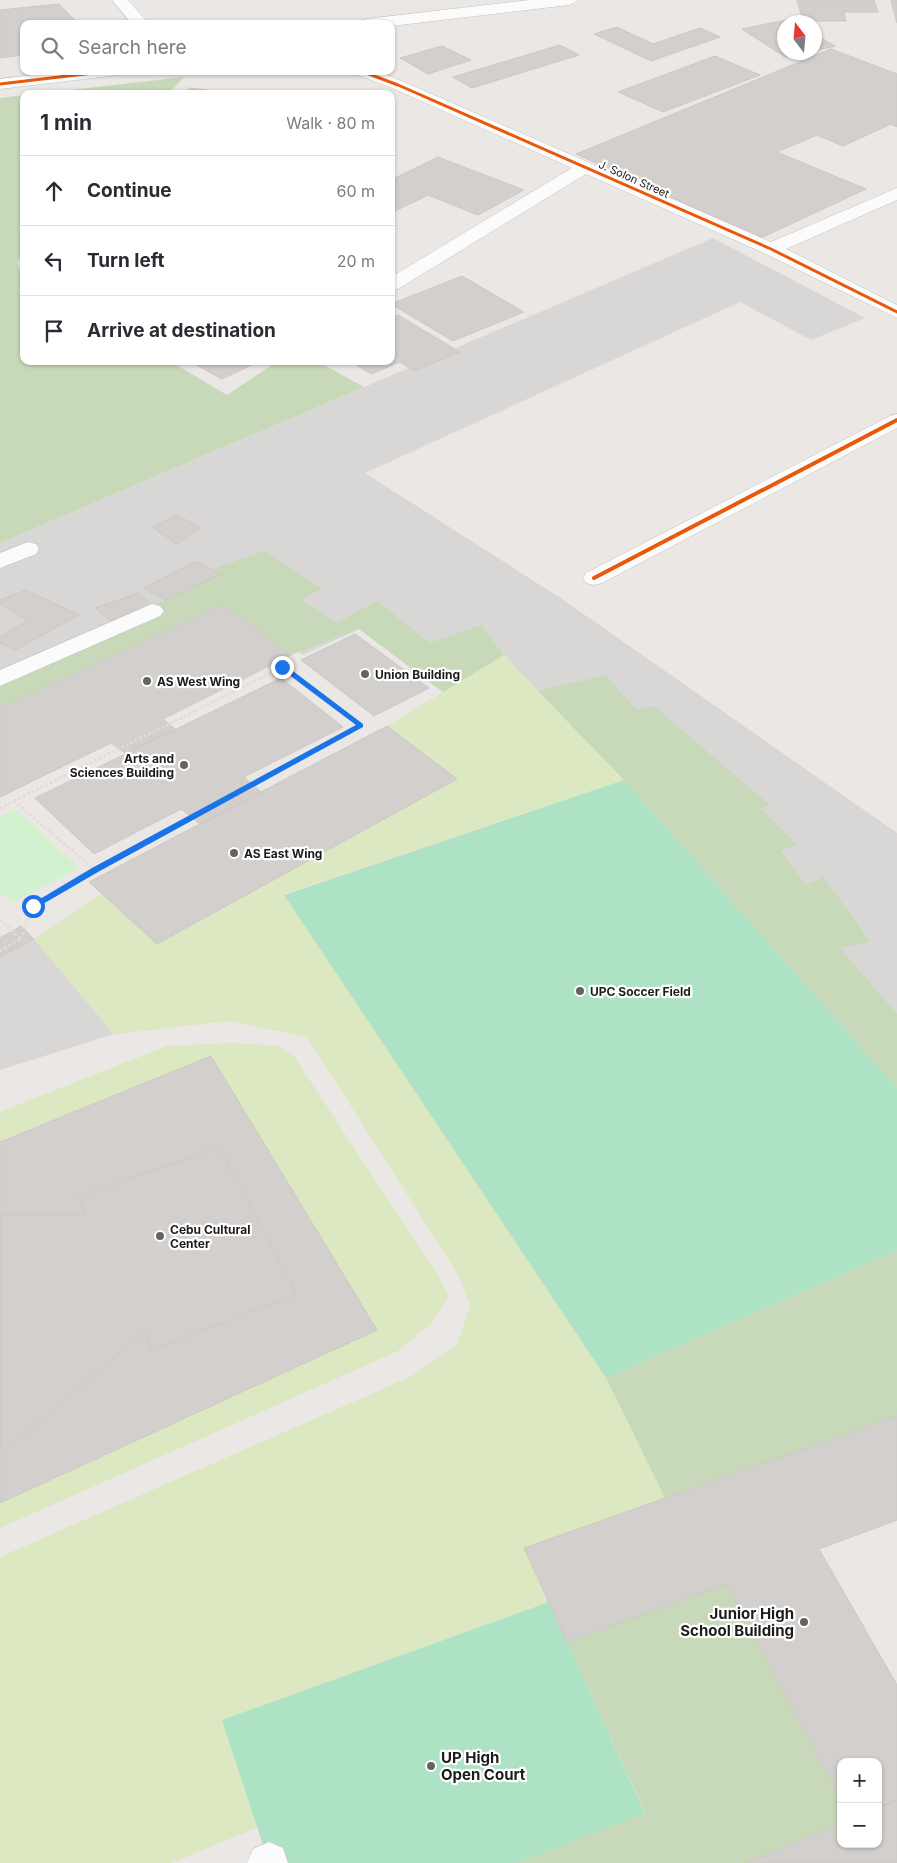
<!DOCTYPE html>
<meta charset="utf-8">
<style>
:root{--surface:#fff;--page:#f2f2f3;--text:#2b2b33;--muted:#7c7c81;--line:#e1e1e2}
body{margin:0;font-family:Inter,sans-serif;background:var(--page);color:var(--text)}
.controls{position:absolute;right:15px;bottom:15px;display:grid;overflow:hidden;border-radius:10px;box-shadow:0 1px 4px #0004}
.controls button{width:45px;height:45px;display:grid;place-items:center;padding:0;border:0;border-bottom:1px solid var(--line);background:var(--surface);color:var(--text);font:25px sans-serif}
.compass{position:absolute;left:777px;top:15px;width:45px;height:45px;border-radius:50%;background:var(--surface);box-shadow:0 1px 4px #0004;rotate:344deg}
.stop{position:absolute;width:15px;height:15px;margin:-11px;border:4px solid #1a73e8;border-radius:50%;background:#fff}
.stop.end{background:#1a73e8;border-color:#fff;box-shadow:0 1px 5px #0008}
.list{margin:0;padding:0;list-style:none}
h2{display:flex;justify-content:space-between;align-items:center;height:65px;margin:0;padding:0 20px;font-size:21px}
h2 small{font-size:16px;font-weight:400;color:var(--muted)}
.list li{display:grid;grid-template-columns:32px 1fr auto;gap:15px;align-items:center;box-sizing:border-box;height:70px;padding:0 20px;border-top:1px solid var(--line)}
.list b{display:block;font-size:19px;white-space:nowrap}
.list em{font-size:16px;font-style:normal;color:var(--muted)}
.icon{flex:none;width:28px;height:28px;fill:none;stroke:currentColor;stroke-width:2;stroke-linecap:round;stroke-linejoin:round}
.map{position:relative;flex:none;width:897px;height:1863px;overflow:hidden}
.search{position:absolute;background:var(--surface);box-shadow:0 1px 4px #0004;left:20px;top:20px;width:375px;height:55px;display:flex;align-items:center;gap:12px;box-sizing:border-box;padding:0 18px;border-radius:10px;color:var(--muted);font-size:19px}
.panel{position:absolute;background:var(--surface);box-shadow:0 1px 4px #0004;left:20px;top:90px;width:375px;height:275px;border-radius:10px}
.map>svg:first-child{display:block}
.residential{fill:#d9d7d6}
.religious{fill:#d8d7d6}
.grass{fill:#dbe8c1}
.forest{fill:#c8d9b9}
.park{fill:#d2f1ce}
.pitch{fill:#aee2c5}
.building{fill:#d2cfcd;stroke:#cdc8c5}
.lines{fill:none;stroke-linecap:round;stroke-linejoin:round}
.service-casing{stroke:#c3c2c0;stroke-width:1}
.minor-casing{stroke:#c3c2c0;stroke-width:1}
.path-far1{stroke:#ead7d7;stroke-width:2.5;stroke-dasharray:2 2;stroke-linecap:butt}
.path{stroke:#ead7d7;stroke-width:3;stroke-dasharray:2.5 2.5;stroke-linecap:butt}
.service{fill:#fcfbfb;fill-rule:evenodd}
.minor{fill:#fcfbfb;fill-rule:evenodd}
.cycleway-far1-casing{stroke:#fff;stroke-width:5}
.cycleway-casing{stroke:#fff;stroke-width:6}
.cycleway-far1{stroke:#e8590c;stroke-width:3}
.cycleway{stroke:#e8590c;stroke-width:4}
.route{fill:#1a73e8}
.poi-dot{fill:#646362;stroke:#fff;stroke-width:2}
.labels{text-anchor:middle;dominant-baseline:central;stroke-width:4.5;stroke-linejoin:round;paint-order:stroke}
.far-street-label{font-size:11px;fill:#1c1c1c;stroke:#fff}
.poi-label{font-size:12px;font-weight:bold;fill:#1c1c1c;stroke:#fff;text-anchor:start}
.near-poi-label{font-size:15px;font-weight:bold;fill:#1c1c1c;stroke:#fff;text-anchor:end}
</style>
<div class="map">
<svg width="897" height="1863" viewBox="0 0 897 1863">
<rect width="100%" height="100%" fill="#eae7e4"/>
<path class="residential" d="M713 238 865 318 811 340 740 302 365 473 562 599 897 833V1088L624 780 504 655 443 692 359 629 303 655 221 596 0 695V543Z"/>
<path class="religious" d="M34 939 114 1034 0 1070V957Z"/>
<path class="grass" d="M504 655 624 780 284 894 606 1378 665 1498 549 1602 222 1720 258 1827 172 1863H0V1557L410 1377 457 1345 470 1305 459 1276 307 1037 230 1021 114 1034 34 939 102 893 158 944 457 779 387 726Z
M234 1043 280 1046 293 1055 436 1272 449 1296 431 1323 398 1351 0 1528V1503L376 1330 211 1056 0 1142V1112L167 1046Z"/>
<path class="forest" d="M184 77 168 94H35Z
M24 95V255L17 262 21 274 24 276V361H170L227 395 278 361H317L364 387 0 543V98Z
M264 551 322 589 301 600 336 623 377 601 430 643 481 625 504 655 443 692 359 629 291 655 223 605 0 708V673L165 600 218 567Z
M605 675 637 710 654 706 771 806 760 808 798 845 780 850 806 885 824 877 870 942 840 948 897 1014V1088L624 780 538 691Z
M897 1250V1416L665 1498 606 1378Z
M726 1584 841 1799V1823L747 1863H517L645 1812 567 1642Z"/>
<path class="park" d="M16 809 79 868 12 903 0 892V817Z"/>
<path class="pitch" d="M624 780 897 1088V1250L606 1378 284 895Z
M549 1602 645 1813 517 1863H269L222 1720Z"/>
<path class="building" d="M797 0H874L878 12H844L846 21H803Z
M891 0H897V23Z
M59 4 79 24H24V55L0 58V10Z
M791 19 797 22H784V52H806L785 57 742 29Z
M617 27 653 44 700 28 720 37 651 61 594 34Z
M814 34 835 46 814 51Z
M560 45 579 55 472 88 453 77Z
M442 46 471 60 428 74 400 58Z
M831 49 897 74V127L891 124 843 146 817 135 777 152 866 189 761 238 576 154Z
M715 56 760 75 663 112 618 92Z
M190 88 239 94H184Z
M438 157 524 190 478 215 428 195 391 213V180Z
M462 276 524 312 453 341 391 304Z
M398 315 460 352 414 371 400 362 371 374 350 361H391V318Z
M189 361H260L222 379Z
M177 515 201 528 177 544 152 527Z
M196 561 221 574 165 600 144 588Z
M26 590 79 615 15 650 0 643V637L27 621 0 604V600Z
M138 593 149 602 111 621 95 608Z
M223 605 291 655 163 719 175 729 125 753 111 743 0 797V708Z
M355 634 429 688 374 716 301 660Z
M281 678 343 727 244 777 261 792 200 824 181 809 94 854 35 798Z
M387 726 457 779 157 944 89 882Z
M21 926 34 939 0 957V938Z
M211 1056 377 1330 0 1503V1142Z
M219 1147 297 1294 152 1350 144 1332 0 1455V1215L86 1214 79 1197Z
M897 1416V1520L819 1549 897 1685V1800L878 1808V1762H841V1799L726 1584 567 1642 524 1548Z
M897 1800V1863H747L841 1823V1844H878V1808Z"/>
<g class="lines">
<defs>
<path id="service" d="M112 0H128L149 24H132Z
M152 604 160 606 164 611 160 616 0 686V670Z
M269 1842 283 1848 288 1863H247L253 1849Z"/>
<path id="minor" d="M530 0H577L574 3 569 5 391 26V24H358L361 21 366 19Z
M67 71H118L116 74 110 76 0 89V79Z
M353 71H376L404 82 771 242 897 188V200L786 249 897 305V318L764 253 586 174 398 289 391 291V277L572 168 392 88 355 74Z
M897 414V428L602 583 594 585 586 583 583 578 586 573 890 416Z
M28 542 36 544 39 549 36 554 0 568V553Z"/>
</defs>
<use href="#service" class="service-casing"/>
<use href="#minor" class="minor-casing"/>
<path class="path-far1" d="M193 712 283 667 344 712"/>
<path class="path" d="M14 801 95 870 361 725 342 711
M14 801 195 711
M0 808 14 801
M0 920 21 939 0 951
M21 939 33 906 95 870"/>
<use href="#service" class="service"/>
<use href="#minor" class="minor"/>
<defs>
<path id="cycleway-far1" d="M361 71 398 85 771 249 897 312
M0 84 110 71"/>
<path id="cycleway" d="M594 578 897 420"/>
</defs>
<use href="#cycleway-far1" class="cycleway-far1-casing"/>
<use href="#cycleway" class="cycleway-casing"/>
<use href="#cycleway-far1" class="cycleway-far1"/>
<use href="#cycleway" class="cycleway"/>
</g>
<path class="route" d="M280 665H285L363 724V727L98 872 36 908H30V905L92 868 356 725 280 668Z"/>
<g class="poi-dot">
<circle cx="365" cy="674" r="5"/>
<circle cx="147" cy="681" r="5"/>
<circle cx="184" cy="765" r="5"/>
<circle cx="234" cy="853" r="5"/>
<circle cx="580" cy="991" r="5"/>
<circle cx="160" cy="1236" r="5"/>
<circle cx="804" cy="1622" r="5"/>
<circle cx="431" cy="1766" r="5"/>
</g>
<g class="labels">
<g class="far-street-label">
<text transform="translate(634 179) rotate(24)">J. Solon Street</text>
</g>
<g class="poi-label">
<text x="375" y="674">Union Building</text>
<text x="157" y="681">AS West Wing</text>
<text x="174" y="758" text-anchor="end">Arts and<tspan x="174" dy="14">Sciences Building</tspan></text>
<text x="244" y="853">AS East Wing</text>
<text x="590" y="991">UPC Soccer Field</text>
<text x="170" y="1229">Cebu Cultural<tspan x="170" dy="14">Center</tspan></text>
</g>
<g class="near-poi-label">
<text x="794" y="1613">Junior High<tspan x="794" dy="17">School Building</tspan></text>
<text x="441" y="1757" text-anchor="start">UP High<tspan x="441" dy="17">Open Court</tspan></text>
</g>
</g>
</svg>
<div class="controls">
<button>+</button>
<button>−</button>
</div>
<svg class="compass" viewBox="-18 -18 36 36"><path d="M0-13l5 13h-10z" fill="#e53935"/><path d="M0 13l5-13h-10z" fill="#7c7c81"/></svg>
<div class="stop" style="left:33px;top:906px"></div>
<div class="stop end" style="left:282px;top:667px"></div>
<div class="search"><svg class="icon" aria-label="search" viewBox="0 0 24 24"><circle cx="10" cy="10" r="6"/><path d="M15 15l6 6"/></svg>Search here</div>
<section class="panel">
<h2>1 min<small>Walk · 80 m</small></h2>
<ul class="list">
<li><svg class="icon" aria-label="ahead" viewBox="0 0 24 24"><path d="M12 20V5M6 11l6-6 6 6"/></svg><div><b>Continue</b></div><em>60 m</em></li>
<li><svg class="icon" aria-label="left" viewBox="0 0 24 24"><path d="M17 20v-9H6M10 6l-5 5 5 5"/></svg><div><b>Turn left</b></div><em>20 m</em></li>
<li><svg class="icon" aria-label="arrive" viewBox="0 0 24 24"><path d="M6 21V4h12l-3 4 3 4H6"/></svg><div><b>Arrive at destination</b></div></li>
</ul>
</section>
</div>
